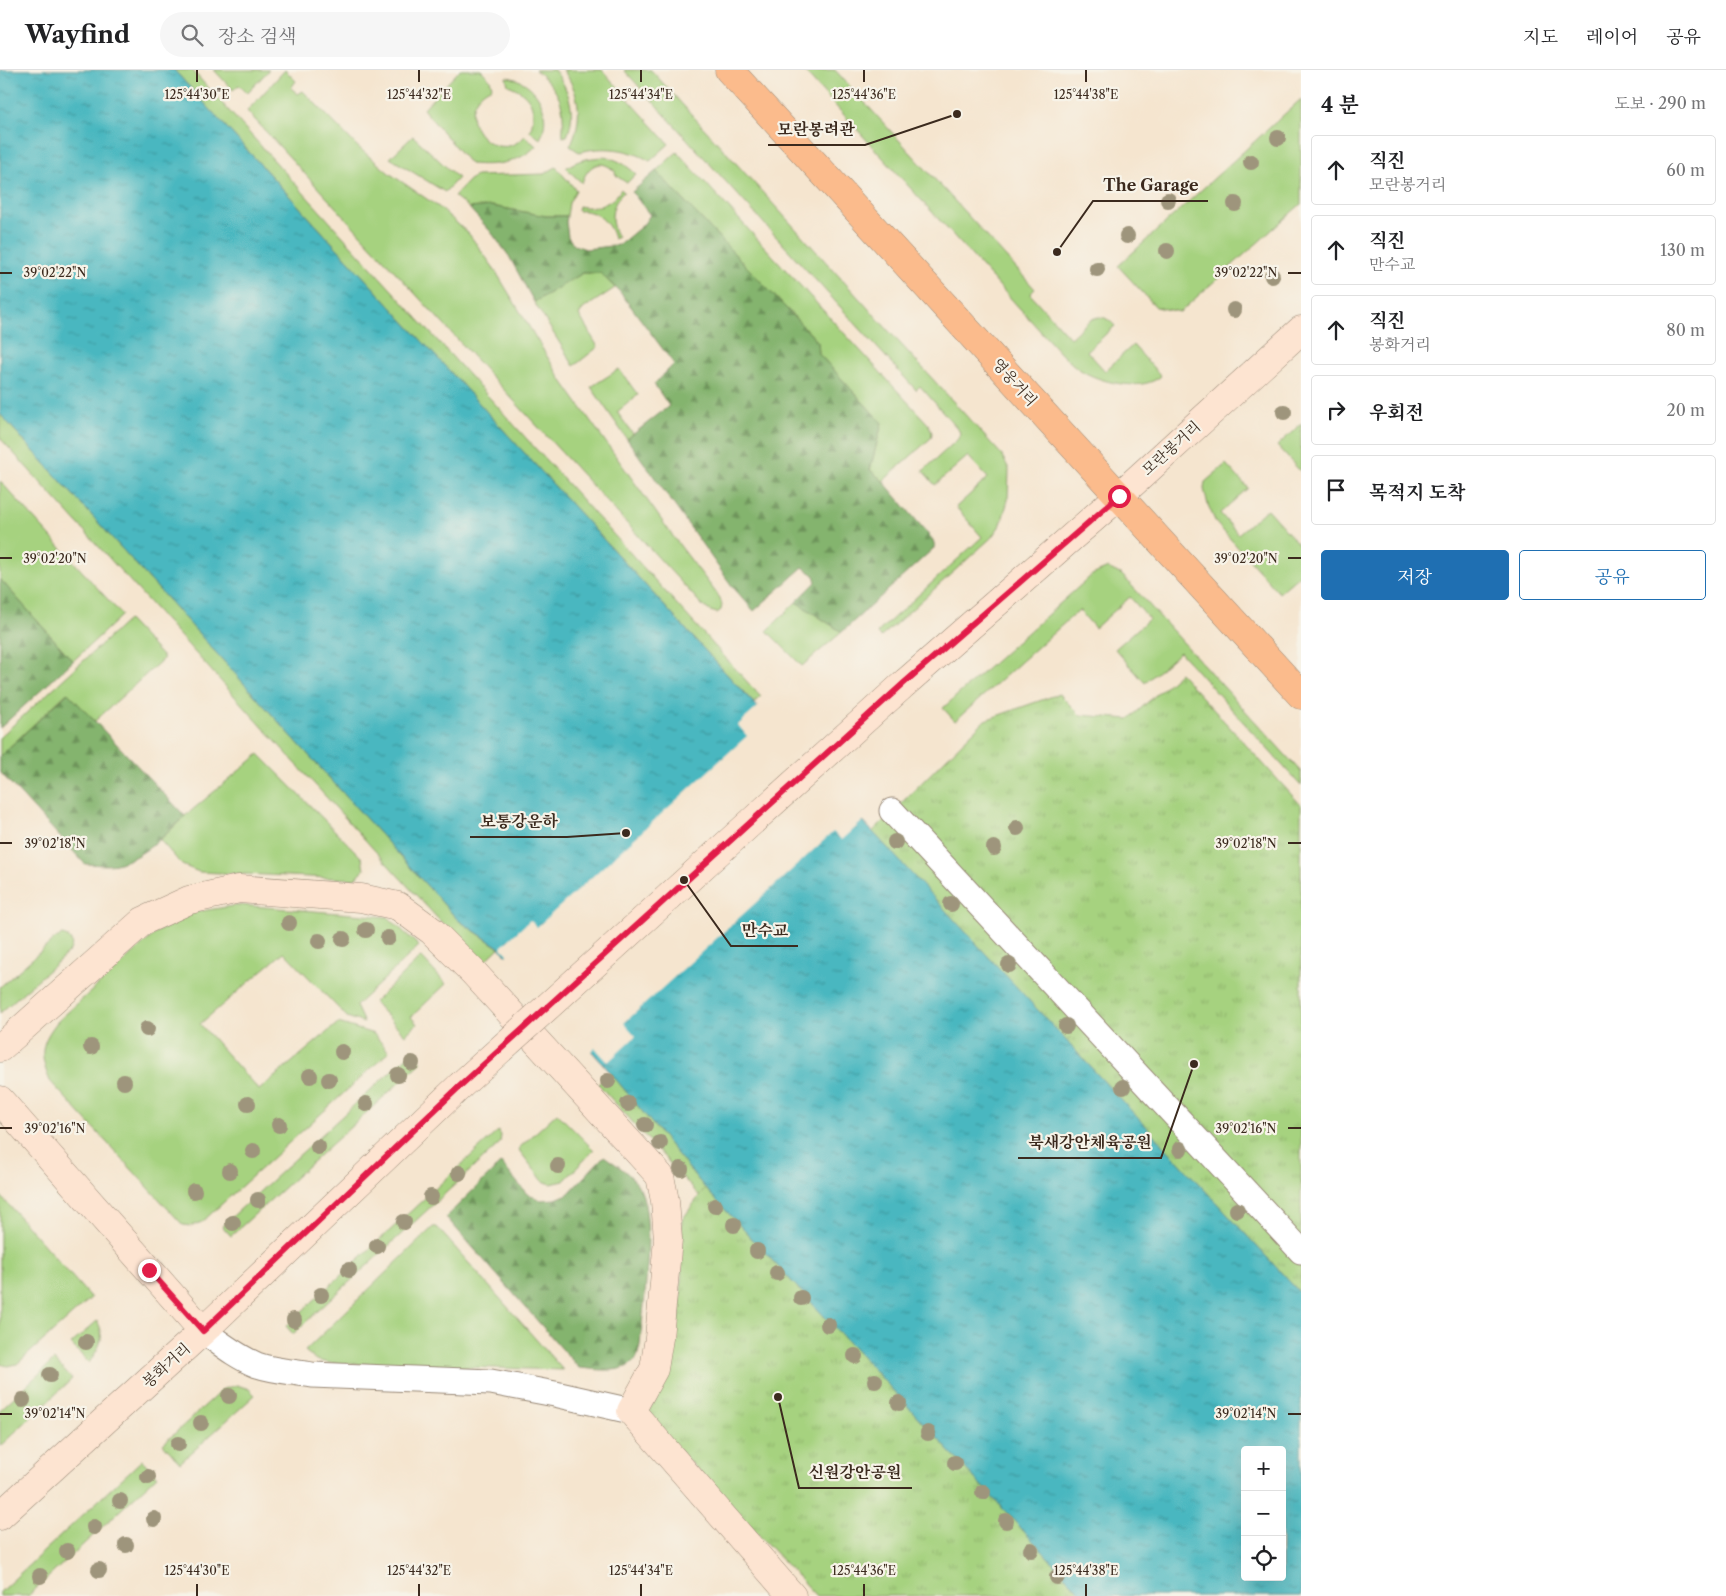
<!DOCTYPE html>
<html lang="ko">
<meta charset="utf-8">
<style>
:root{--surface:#fff;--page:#f6f6f6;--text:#202124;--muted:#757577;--line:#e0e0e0;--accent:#1f6fb2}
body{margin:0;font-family:"Libre Caslon Text","Noto Serif KR",serif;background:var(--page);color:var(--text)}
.controls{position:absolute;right:15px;bottom:15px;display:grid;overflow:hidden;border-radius:5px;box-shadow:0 5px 20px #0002}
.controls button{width:45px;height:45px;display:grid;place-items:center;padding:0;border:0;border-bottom:1px solid var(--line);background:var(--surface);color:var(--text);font:25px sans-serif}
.stop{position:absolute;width:15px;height:15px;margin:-11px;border:4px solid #e11d48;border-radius:50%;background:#fff}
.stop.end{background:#e11d48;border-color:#fff;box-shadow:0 1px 5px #0008}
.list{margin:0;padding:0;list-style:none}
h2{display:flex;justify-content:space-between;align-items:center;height:65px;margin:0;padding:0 20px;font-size:21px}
h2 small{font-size:16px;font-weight:400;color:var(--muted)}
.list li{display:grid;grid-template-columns:32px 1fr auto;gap:15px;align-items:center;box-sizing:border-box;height:70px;margin:0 10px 10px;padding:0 10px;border:1px solid var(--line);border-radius:5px}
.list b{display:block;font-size:19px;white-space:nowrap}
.list p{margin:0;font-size:16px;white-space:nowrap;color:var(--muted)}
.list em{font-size:16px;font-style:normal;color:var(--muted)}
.actions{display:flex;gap:10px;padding:15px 20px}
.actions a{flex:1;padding:11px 0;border:1px solid var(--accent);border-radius:5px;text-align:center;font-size:18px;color:var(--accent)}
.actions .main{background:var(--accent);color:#fff}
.icon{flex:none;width:28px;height:28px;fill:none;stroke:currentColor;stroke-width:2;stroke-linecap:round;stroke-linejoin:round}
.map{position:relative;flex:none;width:1301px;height:1526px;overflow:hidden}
header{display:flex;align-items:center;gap:30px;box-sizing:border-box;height:70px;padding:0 25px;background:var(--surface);border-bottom:1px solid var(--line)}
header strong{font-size:24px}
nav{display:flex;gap:28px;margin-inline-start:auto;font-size:18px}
.search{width:350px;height:45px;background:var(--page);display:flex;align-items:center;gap:12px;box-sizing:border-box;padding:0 18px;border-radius:28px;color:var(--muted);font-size:19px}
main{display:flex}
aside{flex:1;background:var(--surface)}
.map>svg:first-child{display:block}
.grass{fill:#a6d27f;stroke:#707e4e}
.forest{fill:url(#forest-firs);stroke:#606f46}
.park{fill:url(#park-tufts);stroke:#707e4e}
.water{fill:url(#water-ripples);stroke:#42706f;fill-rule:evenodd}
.pier{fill:#f5e5cf}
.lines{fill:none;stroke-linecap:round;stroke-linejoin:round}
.street-casing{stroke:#988876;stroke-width:27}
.secondary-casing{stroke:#988876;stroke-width:29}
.primary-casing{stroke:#988876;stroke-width:29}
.street{stroke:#fff;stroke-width:25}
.secondary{stroke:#fde4d1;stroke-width:28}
.primary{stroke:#fbbb8c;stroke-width:28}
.secondary-bridge-casing{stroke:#988876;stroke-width:29;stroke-linecap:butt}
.secondary-bridge{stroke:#fde4d1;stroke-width:28}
.tree{fill:#9e957b}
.route{stroke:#e11d48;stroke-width:6}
.ticks{fill:none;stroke:#3b2a1e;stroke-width:2}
.labels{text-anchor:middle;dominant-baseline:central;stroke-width:4.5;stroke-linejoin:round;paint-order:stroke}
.street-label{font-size:15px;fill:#3b2a1e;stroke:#f7f3e8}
.ticks-label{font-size:12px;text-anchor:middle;fill:#3b2a1e;stroke:#f7f3e8;stroke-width:4.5;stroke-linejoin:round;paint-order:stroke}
.leader{fill:none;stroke:#3b2a1e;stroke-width:2}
.callout-dot{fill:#3b2a1e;stroke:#f7f3e8;stroke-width:2}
.callout-label{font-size:16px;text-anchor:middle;font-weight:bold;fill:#3b2a1e;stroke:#f7f3e8;stroke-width:4.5;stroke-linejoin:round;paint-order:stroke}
</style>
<header>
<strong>Wayfind</strong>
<div class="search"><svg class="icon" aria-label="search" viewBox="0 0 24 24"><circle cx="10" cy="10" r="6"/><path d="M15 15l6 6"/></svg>장소 검색</div>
<nav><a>지도</a><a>레이어</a><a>공유</a></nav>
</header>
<main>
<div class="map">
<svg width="1301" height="1526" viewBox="0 0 1301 1526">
<defs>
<pattern id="forest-firs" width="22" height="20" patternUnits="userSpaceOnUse" patternTransform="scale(1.25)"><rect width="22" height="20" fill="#84b46e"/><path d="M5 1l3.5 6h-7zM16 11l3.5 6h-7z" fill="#6d935a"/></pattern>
<pattern id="park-tufts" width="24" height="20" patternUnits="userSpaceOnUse" patternTransform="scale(1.25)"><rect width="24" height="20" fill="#a6d27f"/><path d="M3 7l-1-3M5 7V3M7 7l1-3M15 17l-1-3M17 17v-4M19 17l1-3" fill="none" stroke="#90b46d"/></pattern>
<pattern id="water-ripples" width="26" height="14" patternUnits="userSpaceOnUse" patternTransform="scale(1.25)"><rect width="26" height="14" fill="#48b7c0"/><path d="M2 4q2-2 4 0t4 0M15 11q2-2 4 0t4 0" fill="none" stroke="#3d959b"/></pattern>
</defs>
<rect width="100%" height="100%" fill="#f7f3e8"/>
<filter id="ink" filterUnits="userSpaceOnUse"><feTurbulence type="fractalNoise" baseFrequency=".02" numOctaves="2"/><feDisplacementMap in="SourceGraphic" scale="10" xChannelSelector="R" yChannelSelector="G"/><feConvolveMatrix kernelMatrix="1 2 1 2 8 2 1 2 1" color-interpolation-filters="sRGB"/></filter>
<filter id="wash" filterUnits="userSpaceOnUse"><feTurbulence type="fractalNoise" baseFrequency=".0096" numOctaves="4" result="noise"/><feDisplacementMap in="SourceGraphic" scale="20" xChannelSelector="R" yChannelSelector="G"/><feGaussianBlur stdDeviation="1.12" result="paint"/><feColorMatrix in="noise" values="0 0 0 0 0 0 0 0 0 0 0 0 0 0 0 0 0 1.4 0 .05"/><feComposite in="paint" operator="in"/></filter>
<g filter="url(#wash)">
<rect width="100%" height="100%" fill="#f5e5cf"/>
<path class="grass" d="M174 0H192L761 627 754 633 734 612Z
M214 0H269L247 23 239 15 233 20Z
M285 0 296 11 291 18 298 24 303 21 358 77 389 103 440 138 469 164 493 197 562 311 675 469 720 528 722 535 721 540 717 543 710 541 703 536 247 41Z
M460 0H481L490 9 492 17C445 39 492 101 525 66L536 76C518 94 494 96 470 94L423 39Z
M535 0H554C569 18 577 44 567 66L563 67C562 60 564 54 563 47 563 27 550 11 535 0Z
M563 0H602L669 74 650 91C628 78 603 76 579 82L570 76C583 50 581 24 563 0Z
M624 0H651L1001 384 1009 399 1008 430 1001 454 991 468 881 567 877 563 982 467 956 437 988 408 968 386 935 415 923 401 958 369 960 363 958 359 920 316 916 320Z
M803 0H835L1035 219 1030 224 1070 268C1085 256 1097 235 1115 256L1087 281 1105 301 1133 275 1161 306C1142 323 1098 312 1079 299 1073 295 1068 290 1063 286Z
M506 7C535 9 554 43 540 69L530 61C538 38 530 23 508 15Z
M1301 29V134L1180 242 1156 237 1118 196Z
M413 66 458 108 445 122 390 88Z
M677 82 929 355 932 363 931 368 883 411 870 400 882 353 819 284 818 272 656 101Z
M604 87C618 89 626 95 636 104L627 113C624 111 619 108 617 106 612 100 619 104 612 99 598 87 586 99 582 113L566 98C578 89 590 88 604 87Z
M556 97 576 120 569 133 567 146H546L492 136 469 138 454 126 469 110 476 106 544 104Z
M621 119 624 122C611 133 608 152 618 167L614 169C610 152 596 139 578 141L579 136C596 140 613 134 621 119Z
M583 203H600L615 218 583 239 579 245 598 277 574 296 534 232Z
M619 299 638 325 617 342 633 364 627 369 591 317Z
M0 344 458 850 499 878 481 895 377 783 0 368Z
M1301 354V402L1277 376Z
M1226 394 1248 418 1220 443 1238 464 1267 439 1301 477V504L1279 523 1216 453 1208 435 1204 419 1205 412Z
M0 411 122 545 73 591 0 509Z
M1108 498 1122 505 1301 702V716L1180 582 1145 613 1115 579 1149 549 1130 527 1095 558 1079 540 955 651 943 638 1092 505Z
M796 532 842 562 802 596 767 561Z
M128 550 164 588 95 651 67 623 0 686V667Z
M259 684 362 788 364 800 354 809 199 802 182 795 160 770 185 746Z
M239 835 388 847 419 876 356 936 364 953 347 947 284 882 200 954 259 1020 338 953 374 964 389 982 202 1152 191 1156 183 1155 50 1011C39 985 40 973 58 951L157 862 195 842Z
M62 865C72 867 74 874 69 882L0 943V917L56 868Z
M421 887 446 914 411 947 417 954 405 965 374 932Z
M412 982 422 992 231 1166 222 1156Z
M610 1002 705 1118 1084 1526 714 1142 598 1014Z
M557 1043 594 1080 564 1111 551 1114 543 1111 518 1079Z
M498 1061 501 1065 500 1073 293 1264 286 1256Z
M0 1125 91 1228 17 1294 8 1296 0 1294Z
M433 1157H437L563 1300 329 1293 316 1290 305 1281Z
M97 1251C107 1267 98 1279 89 1293L71 1274Z
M54 1290 72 1309 0 1376V1340Z
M237 1315 249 1319 255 1325 180 1393 163 1374 223 1319Z
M142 1390 157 1406 28 1526H0V1522Z"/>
<path class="forest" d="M656 101 818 272 819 284 882 353 870 400 883 411 933 470 935 477 842 562 796 532 816 512 814 505 803 497 754 541 732 516 627 369 669 336 654 314 674 294 620 222 600 203H583L534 232 509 186 491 162 469 138 491 136 546 146H567L566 152 568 167 574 175 586 179 619 175 643 155 650 145 632 122Z
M0 509 73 591 0 658Z
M68 623 185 746C165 765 144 787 116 794 107 796 94 794 85 794L0 702V686Z
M604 1086C618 1096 632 1104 640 1119 656 1151 643 1238 640 1275 639 1279 638 1284 637 1287 627 1306 597 1299 579 1298L446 1147 501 1093 527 1124 541 1130 556 1129 568 1124Z"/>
<path class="park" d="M1180 603 1301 735V1224L872 762 985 650 1059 624 1080 645 1129 649Z
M705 1118 1084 1526H816L646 1345 667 1309 675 1270 681 1226 682 1150Z"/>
<path class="water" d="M0 0H174L734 612 1301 1224V1526H1084L705 1118 610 1002 500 878 458 850 0 344ZM1245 1380H1282V1507H1245Z"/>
<path class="pier" d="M759 636 864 750 842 770 833 762 624 953 636 966 608 992 595 978 589 983 505 887 508 884 501 877 530 850 537 857 747 666 738 655Z"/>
</g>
<g filter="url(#ink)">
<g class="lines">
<defs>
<path id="street" d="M892 741 1301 1181
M203 1261C220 1273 237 1287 257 1295 275 1301 294 1302 312 1305L491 1312 555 1324 631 1341"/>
<path id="secondary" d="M905 613 1119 426 1301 260
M0 978 143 851 189 830 239 819 361 828 398 836 432 861 473 902 660 1106 665 1131 668 1169 659 1268 654 1299 631 1341 792 1526
M0 1030 203 1261
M0 1446 203 1261 460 1016"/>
<path id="primary" d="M729 0 1301 625"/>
</defs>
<use href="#street" class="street-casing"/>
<use href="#secondary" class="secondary-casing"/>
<use href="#primary" class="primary-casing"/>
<use href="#street" class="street"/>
<use href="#secondary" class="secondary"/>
<use href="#primary" class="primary"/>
<defs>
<path id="secondary-bridge" d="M460 1016 905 613"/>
</defs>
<use href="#secondary-bridge" class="secondary-bridge-casing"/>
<use href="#secondary-bridge" class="secondary-bridge"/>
</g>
<g class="tree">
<circle cx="1278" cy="68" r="8"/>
<circle cx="1251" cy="92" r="8"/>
<circle cx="1168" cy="130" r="8"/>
<circle cx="1235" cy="134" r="8"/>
<circle cx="1127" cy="166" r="8"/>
<circle cx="1167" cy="181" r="8"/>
<circle cx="1097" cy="199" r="8"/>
<circle cx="1272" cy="206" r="8"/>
<circle cx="1234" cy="240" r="8"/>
<circle cx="1284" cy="342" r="8"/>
<circle cx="1017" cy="758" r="8"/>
<circle cx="895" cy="772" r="8"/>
<circle cx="994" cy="778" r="8"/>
<circle cx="951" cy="834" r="8"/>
<circle cx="289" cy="853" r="8"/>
<circle cx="366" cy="860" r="8"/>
<circle cx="388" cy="868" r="8"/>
<circle cx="343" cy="869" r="8"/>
<circle cx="319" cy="871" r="8"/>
<circle cx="1009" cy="895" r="8"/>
<circle cx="1066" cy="956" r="8"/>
<circle cx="147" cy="959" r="8"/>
<circle cx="91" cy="977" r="8"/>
<circle cx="342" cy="982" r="8"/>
<circle cx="412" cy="993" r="8"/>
<circle cx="398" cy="1005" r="8"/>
<circle cx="310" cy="1006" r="8"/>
<circle cx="329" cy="1010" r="8"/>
<circle cx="608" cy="1011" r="8"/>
<circle cx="124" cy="1012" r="8"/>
<circle cx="1123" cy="1017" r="8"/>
<circle cx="248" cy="1034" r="8"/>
<circle cx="366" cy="1034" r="8"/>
<circle cx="628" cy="1034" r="8"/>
<circle cx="279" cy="1055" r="8"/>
<circle cx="645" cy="1055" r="8"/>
<circle cx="660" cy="1073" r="8"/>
<circle cx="318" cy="1077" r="8"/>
<circle cx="1180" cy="1079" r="8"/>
<circle cx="253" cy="1081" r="8"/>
<circle cx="558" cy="1096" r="8"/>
<circle cx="681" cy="1099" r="8"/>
<circle cx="230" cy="1101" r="8"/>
<circle cx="459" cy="1103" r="8"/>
<circle cx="194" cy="1121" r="8"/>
<circle cx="431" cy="1127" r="8"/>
<circle cx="258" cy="1130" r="8"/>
<circle cx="715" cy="1136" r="8"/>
<circle cx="1237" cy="1140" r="8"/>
<circle cx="404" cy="1152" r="8"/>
<circle cx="233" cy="1153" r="8"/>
<circle cx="734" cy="1155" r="8"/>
<circle cx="377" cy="1176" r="8"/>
<circle cx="757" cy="1181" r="8"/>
<circle cx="349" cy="1200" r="8"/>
<circle cx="777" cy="1203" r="8"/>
<circle cx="321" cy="1225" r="8"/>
<circle cx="801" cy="1228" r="8"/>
<circle cx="294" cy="1250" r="8"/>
<circle cx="828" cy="1255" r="8"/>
<circle cx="86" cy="1272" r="8"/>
<circle cx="855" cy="1286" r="8"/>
<circle cx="50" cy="1305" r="8"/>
<circle cx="875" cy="1311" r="8"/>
<circle cx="229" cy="1326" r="8"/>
<circle cx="23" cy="1330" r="8"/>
<circle cx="899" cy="1333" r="8"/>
<circle cx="201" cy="1353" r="8"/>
<circle cx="928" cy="1363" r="8"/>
<circle cx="178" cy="1374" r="8"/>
<circle cx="955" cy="1393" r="8"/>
<circle cx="148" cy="1407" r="8"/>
<circle cx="983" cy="1422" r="8"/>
<circle cx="120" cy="1431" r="8"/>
<circle cx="154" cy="1449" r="8"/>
<circle cx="1006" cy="1451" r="8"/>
<circle cx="94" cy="1457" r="8"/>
<circle cx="126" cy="1475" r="8"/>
<circle cx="1031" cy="1480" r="8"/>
<circle cx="67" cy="1481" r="8"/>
<circle cx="99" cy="1500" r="8"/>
<circle cx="40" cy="1506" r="8"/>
<circle cx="1057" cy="1507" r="8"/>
</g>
</g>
<g class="lines" filter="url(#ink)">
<path class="route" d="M149 1200 203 1261 460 1016 904 613 1119 426"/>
</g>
<path class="ticks" d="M197 0V12M419 0V12M641 0V12M864 0V12M1086 0V12M0 203H12M1288 203H1301M0 488H12M1288 488H1301M0 773H12M1288 773H1301M0 1058H12M1288 1058H1301M0 1344H12M1288 1344H1301M197 1514V1526M419 1514V1526M641 1514V1526M864 1514V1526M1086 1514V1526"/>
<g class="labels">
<g class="street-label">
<text transform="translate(1015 312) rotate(48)">영웅거리</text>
<text transform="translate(1171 378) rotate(-42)">모란봉거리</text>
<text transform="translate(166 1295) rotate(-42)">봉화거리</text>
</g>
</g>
<g class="ticks-label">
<text x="197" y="29">125°44'30"E</text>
<text x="419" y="29">125°44'32"E</text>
<text x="641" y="29">125°44'34"E</text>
<text x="864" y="29">125°44'36"E</text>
<text x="1086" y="29">125°44'38"E</text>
<text x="55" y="207">39°02'22"N</text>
<text x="1246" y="207">39°02'22"N</text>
<text x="55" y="493">39°02'20"N</text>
<text x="1246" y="493">39°02'20"N</text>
<text x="55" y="778">39°02'18"N</text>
<text x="1246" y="778">39°02'18"N</text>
<text x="55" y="1063">39°02'16"N</text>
<text x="1246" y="1063">39°02'16"N</text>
<text x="55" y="1348">39°02'14"N</text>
<text x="1246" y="1348">39°02'14"N</text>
<text x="197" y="1505">125°44'30"E</text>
<text x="419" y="1505">125°44'32"E</text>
<text x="641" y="1505">125°44'34"E</text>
<text x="864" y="1505">125°44'36"E</text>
<text x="1086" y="1505">125°44'38"E</text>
</g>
<path class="leader" d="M957 44L865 75H768M1057 182L1093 131H1208M626 763L567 767H470M684 810L731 876H798M1194 994L1161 1088H1018M778 1327L799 1418H912"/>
<g class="callout-dot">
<circle cx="957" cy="44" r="5"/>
<circle cx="1057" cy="182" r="5"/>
<circle cx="626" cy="763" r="5"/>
<circle cx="684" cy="810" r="5"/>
<circle cx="1194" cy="994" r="5"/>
<circle cx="778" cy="1327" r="5"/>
</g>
<g class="callout-label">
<text x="816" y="65">모란봉려관</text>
<text x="1151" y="121">The Garage</text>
<text x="519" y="757">보통강운하</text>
<text x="765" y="866">만수교</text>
<text x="1090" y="1078">북새강안체육공원</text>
<text x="855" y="1408">신원강안공원</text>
</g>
</svg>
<div class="controls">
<button>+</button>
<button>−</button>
<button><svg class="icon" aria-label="locate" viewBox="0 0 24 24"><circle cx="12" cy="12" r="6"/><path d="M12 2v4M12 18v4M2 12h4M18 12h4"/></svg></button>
</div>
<div class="stop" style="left:1119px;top:426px"></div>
<div class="stop end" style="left:149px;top:1200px"></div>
</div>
<aside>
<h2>4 분<small>도보 · 290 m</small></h2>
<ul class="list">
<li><svg class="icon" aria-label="ahead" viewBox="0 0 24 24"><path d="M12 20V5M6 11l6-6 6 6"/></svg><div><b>직진</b><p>모란봉거리</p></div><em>60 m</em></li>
<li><svg class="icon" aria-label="ahead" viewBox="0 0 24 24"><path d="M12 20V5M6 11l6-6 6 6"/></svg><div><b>직진</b><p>만수교</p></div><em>130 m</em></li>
<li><svg class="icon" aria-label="ahead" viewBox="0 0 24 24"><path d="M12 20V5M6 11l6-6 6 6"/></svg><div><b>직진</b><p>봉화거리</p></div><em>80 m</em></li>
<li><svg class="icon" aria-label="right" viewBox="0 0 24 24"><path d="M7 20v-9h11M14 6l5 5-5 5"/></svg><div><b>우회전</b></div><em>20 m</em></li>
<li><svg class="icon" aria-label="arrive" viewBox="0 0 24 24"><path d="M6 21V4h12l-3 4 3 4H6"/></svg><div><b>목적지 도착</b></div></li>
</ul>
<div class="actions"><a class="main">저장</a><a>공유</a></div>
</aside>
</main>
